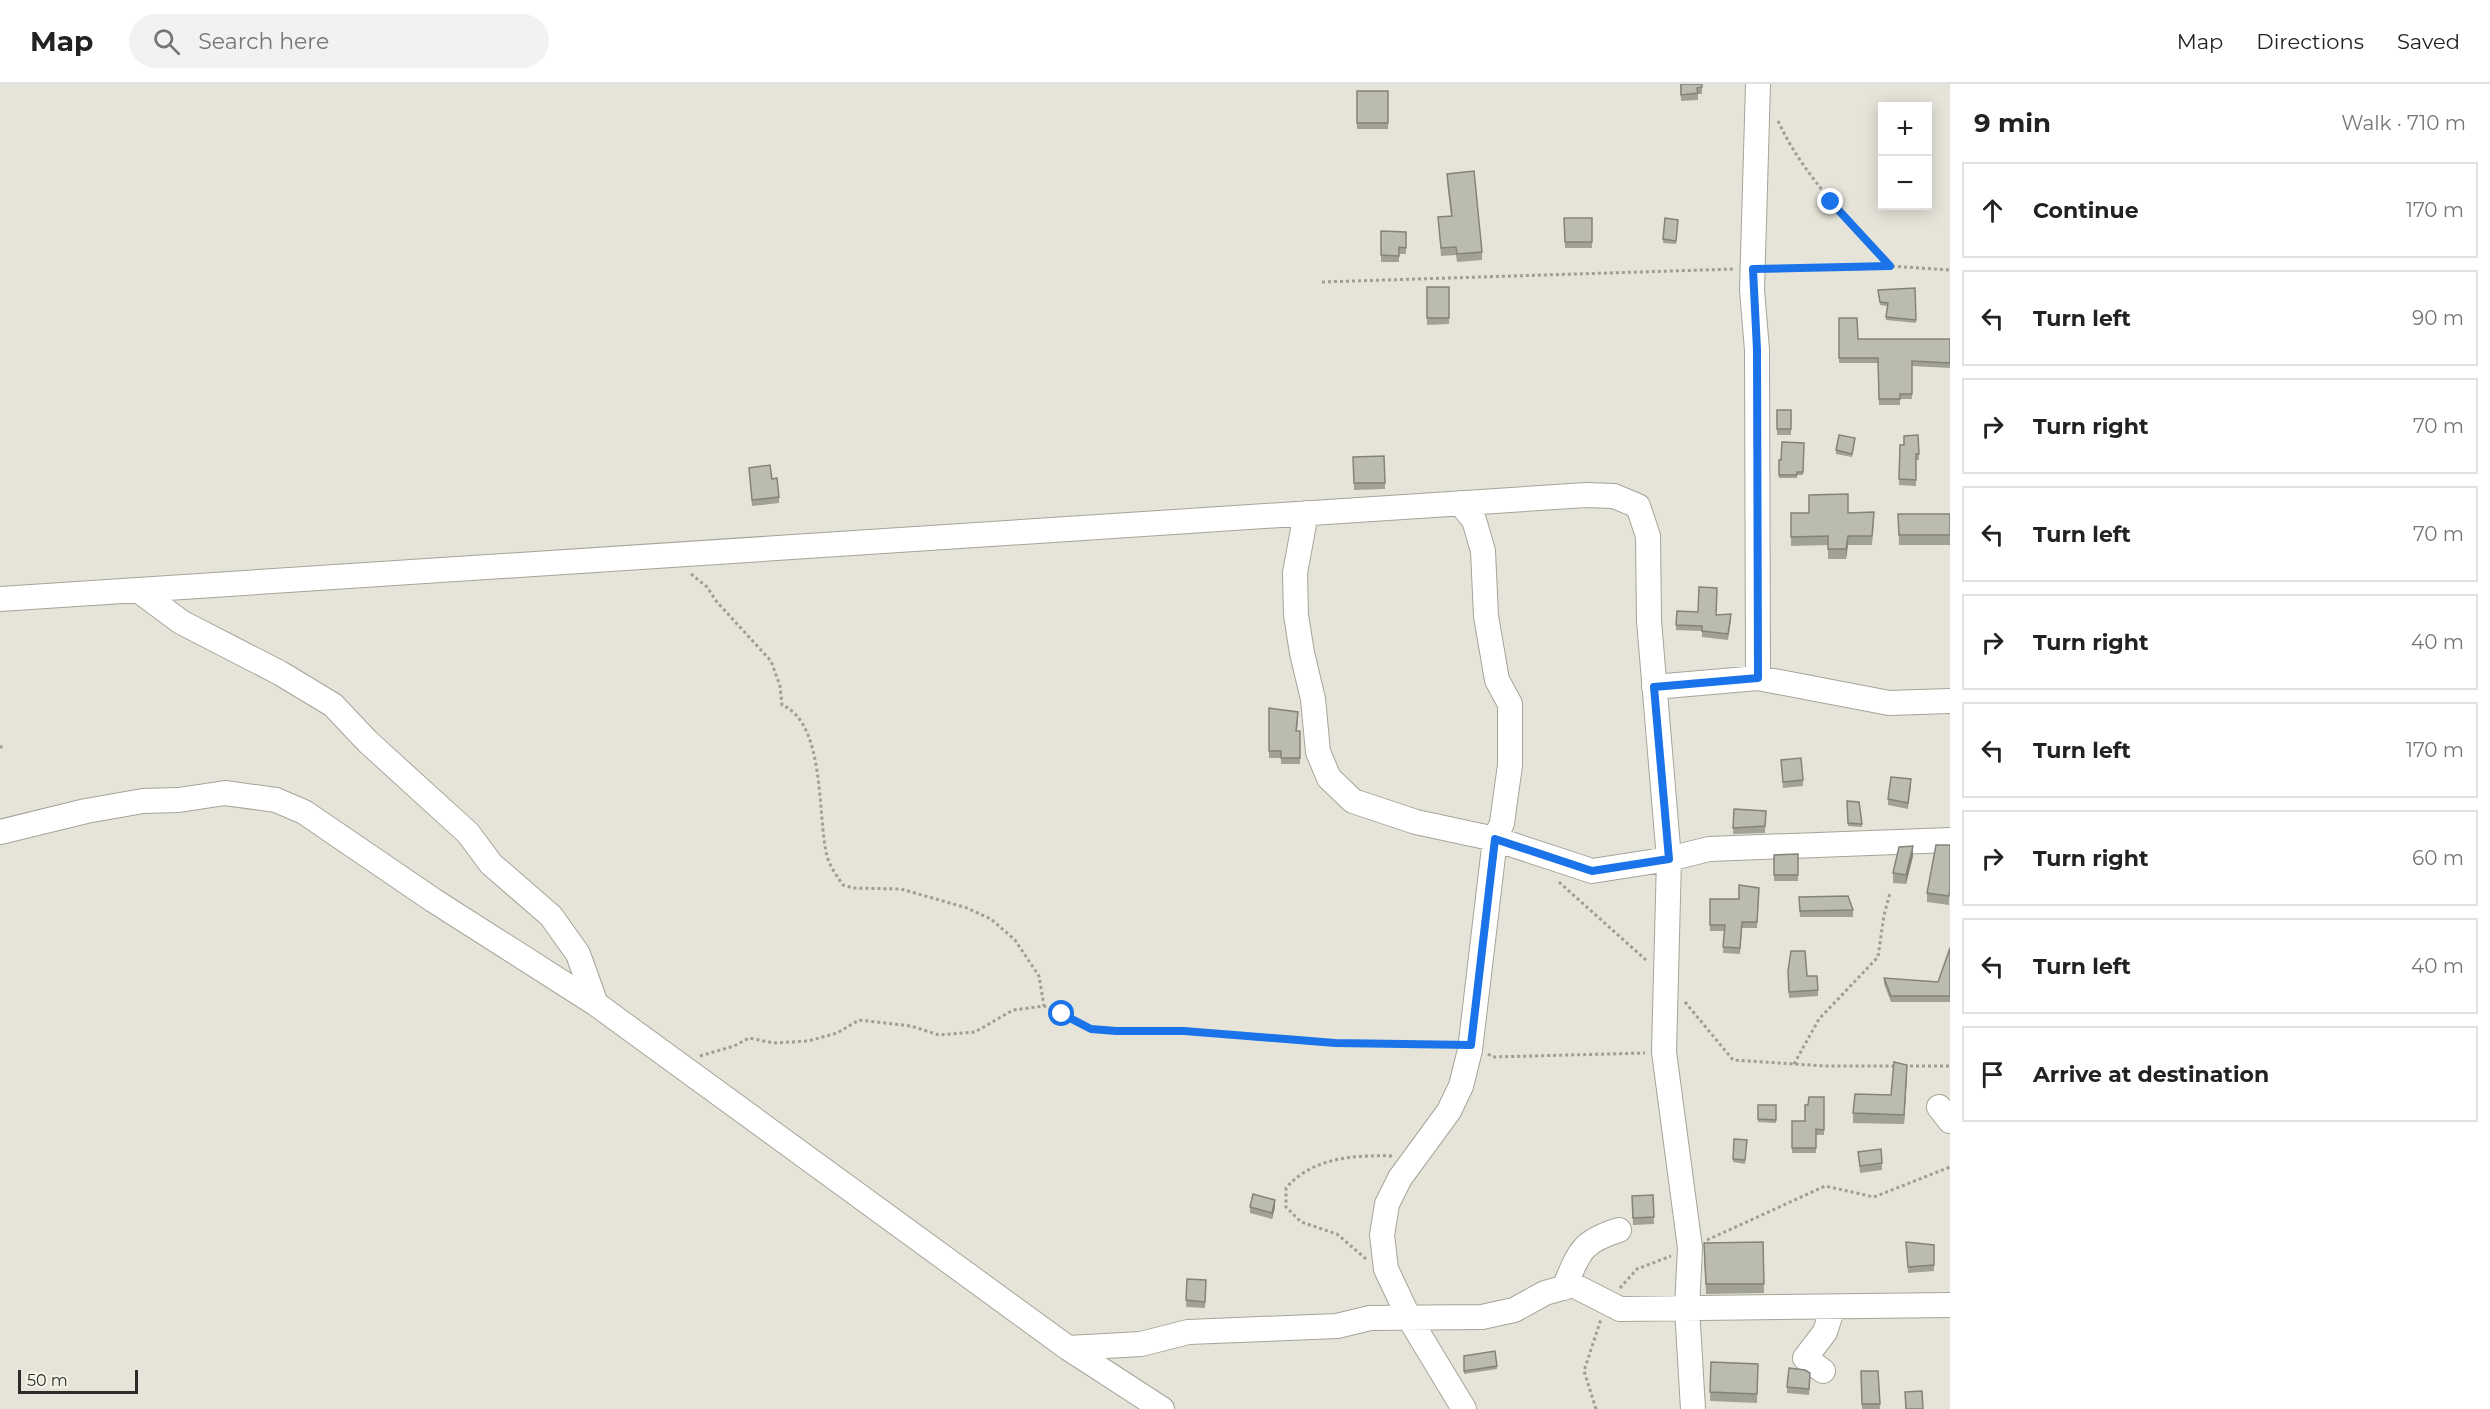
<!DOCTYPE html>
<meta charset="utf-8">
<style>
:root{--surface:#fff;--page:#f2f2f2;--text:#222;--muted:#767676;--line:#e0e0e0}
body{margin:0;font-family:Montserrat,sans-serif;background:var(--page);color:var(--text)}
.controls{position:absolute;right:18px;top:18px;display:grid;overflow:hidden;border-radius:0px;box-shadow:0 3px 15px #0003}
.controls button{width:54px;height:54px;display:grid;place-items:center;padding:0;border:0;border-bottom:2px solid var(--line);background:var(--surface);color:var(--text);font:30px sans-serif}
.scale{position:absolute;left:18px;bottom:15px;width:120px;box-sizing:border-box;padding-left:6px;border:3px solid #2c2b27;border-top:0;font-size:16px;line-height:21px;white-space:nowrap;color:#2c2b27;-webkit-text-stroke:4px #f3f2e6;paint-order:stroke}
.stop{position:absolute;width:18px;height:18px;margin:-14px;border:4px solid #1a73e8;border-radius:50%;background:#fff}
.stop.end{background:#1a73e8;border-color:#fff;box-shadow:0 2px 6px #0008}
.list{margin:0;padding:0;list-style:none}
h2{display:flex;justify-content:space-between;align-items:center;height:78px;margin:0;padding:0 24px;font-size:26px}
h2 small{font-size:20px;font-weight:400;color:var(--muted)}
.list li{display:grid;grid-template-columns:39px 1fr auto;gap:18px;align-items:center;box-sizing:border-box;height:96px;margin:0 12px 12px;padding:0 12px;border:2px solid var(--line);border-radius:0px}
.list b{display:block;font-size:22px;white-space:nowrap}
.list em{font-size:20px;font-style:normal;color:var(--muted)}
.icon{flex:none;width:33px;height:33px;fill:none;stroke:currentColor;stroke-width:2;stroke-linecap:round;stroke-linejoin:round}
.map{position:relative;flex:none;width:1950px;height:1325px;overflow:hidden}
header{display:flex;align-items:center;gap:36px;box-sizing:border-box;height:84px;padding:0 30px;background:var(--surface);border-bottom:2px solid var(--line)}
header strong{font-size:28px}
nav{display:flex;gap:33px;margin-inline-start:auto;font-size:21px}
.search{width:420px;height:54px;background:var(--page);display:flex;align-items:center;gap:15px;box-sizing:border-box;padding:0 21px;border-radius:33px;color:var(--muted);font-size:22px}
main{display:flex}
aside{flex:1;background:var(--surface)}
.map>svg:first-child{display:block}
.lines{fill:none;stroke-linecap:round;stroke-linejoin:round}
.minor-casing{stroke:#a5a499;stroke-width:26}
.path{stroke:#9f9d95;stroke-width:3;stroke-dasharray:3 3;stroke-linecap:butt}
.minor{stroke:#fff;stroke-width:24}
.wall{fill:#a2a196}
.shaded-wall{fill:#84837a}
.building{fill:#bcbbaf;stroke:#84837a;stroke-width:1.5}
.route{stroke:#1a73e8;stroke-width:8}
</style>
<header>
<strong>Map</strong>
<div class="search"><svg class="icon" aria-label="search" viewBox="0 0 24 24"><circle cx="10" cy="10" r="6"/><path d="M15 15l6 6"/></svg>Search here</div>
<nav><a>Map</a><a>Directions</a><a>Saved</a></nav>
</header>
<main>
<div class="map">
<svg width="1950" height="1325" viewBox="0 0 1950 1325">
<rect width="100%" height="100%" fill="#e6e4d9"/>
<g class="lines">
<defs>
<path id="minor" d="M1758 0 1752 206 1757 266 1758 594
M1460 419 1474 436 1483 467 1486 532 1497 596 1510 620V681L1502 739 1495 755 1470 966 1461 1002 1449 1027 1400 1094 1387 1120 1382 1151 1386 1185 1409 1234 1464 1325
M1306 429 1295 489 1296 531 1302 569 1313 615 1318 668 1329 694 1353 717 1416 738 1495 755 1592 787 1669 775 1709 765 1950 756
M138 506 181 538 280 589 333 621 368 658 468 749 491 780 551 832 578 870 596 920
M0 515 1586 411 1614 412 1638 422 1648 452 1649 537 1669 775 1664 968 1690 1164 1687 1224 1693 1325
M1654 603 1758 594 1889 619 1950 617
M0 748 86 727 143 717 179 716 225 709 276 716 304 728 433 816 596 920 1068 1264 1162 1325
M1939 1023 1950 1037
M1564 1204C1579 1169 1580 1158 1619 1146
M1068 1264 1141 1260 1188 1248 1337 1242 1370 1234 1482 1233 1514 1226 1545 1209 1573 1201 1620 1225 1950 1221
M1823 1287 1805 1274 1825 1248 1833 1223"/>
</defs>
<use href="#minor" class="minor-casing"/>
<path class="path" d="M1778 37C1804 93 1849 137 1890 182L1950 186
M1771 185 1890 182
M1322 198 1735 185
M691 490 707 503 717 518 771 577 780 602 782 621C826 639 817 733 827 772 830 783 837 792 843 801L853 804 901 805 967 824 991 835 1015 856 1039 892 1044 922
M0 664 3 661
M1559 798 1646 876
M1685 918 1733 976 1825 982H1897
M1488 970 1493 973 1645 969
M700 972 734 962 749 954 774 959 808 957 837 949 859 936 911 942 939 951 975 948 1013 926 1044 922 1091 945 1116 947H1184L1296 957 1450 962
M1794 980 1819 935 1878 873 1884 831 1890 809
M1904 982H1950
M1707 1156 1825 1102 1874 1113 1950 1083
M1366 1175 1337 1150 1301 1138 1286 1123V1104C1313 1073 1354 1071 1393 1072
M1620 1204 1637 1185 1671 1172
M1596 1325 1584 1287 1601 1235"/>
<use href="#minor" class="minor"/>
</g>
<path class="wall" d="M1680 0H1702V10H1698V16L1681 17Z
M1357 7H1388V45H1357Z
M1447 90 1482 168V176L1457 178 1456 171 1441 172 1438 133 1451 132 1447 98Z
M1564 134H1592V164H1565Z
M1665 134 1678 136 1676 160 1663 159Z
M1381 147 1406 148V170H1399V178H1381Z
M1427 203H1449V240L1427 241Z
M1915 204 1916 239 1886 236 1887 222 1880 221 1878 209Z
M1839 234 1858 255H1950V284L1912 282V315H1900V321H1879L1878 279H1839Z
M1777 326H1791V351H1777Z
M1855 357 1852 373 1836 370V366Z
M1804 359 1803 391H1797V394H1779V376H1781Z
M1900 361 1919 370V376H1916V402L1899 401Z
M1384 372 1385 405 1354 406 1353 373Z
M749 384 772 395 779 413V419L752 422Z
M1791 429H1848L1874 437 1872 461H1848L1846 475H1828V461L1791 462Z
M1898 430H1950V461H1899Z
M1716 531 1731 536 1728 556 1702 553V547L1676 546V541Z
M1269 624 1298 634 1297 647H1300V680H1281V674H1269Z
M1781 676 1803 696V702L1783 704Z
M1911 702 1908 725 1888 721V715Z
M1847 717 1862 740V743L1848 742Z
M1734 725 1766 727 1765 749 1733 750Z
M1950 761 1949 821 1927 818V809Z
M1798 770V797H1774V771Z
M1913 772 1906 800 1893 799V789Z
M1759 810 1757 844H1742L1740 870 1723 869 1724 847H1710V815H1739Z
M1799 813 1853 826V833H1800Z
M1950 864V918H1891L1884 900V894L1938 898Z
M1807 892 1818 906V912L1789 914 1788 893Z
M1907 990 1904 1040 1853 1039V1029L1891 1011Z
M1824 1013V1051H1816V1069H1792V1037H1805L1808 1021Z
M1758 1021H1776V1039L1758 1038Z
M1734 1055 1747 1056 1745 1080 1733 1078Z
M1858 1068 1882 1079V1086L1860 1089Z
M1653 1111 1654 1140 1633 1141 1632 1112Z
M1250 1123H1275L1272 1135 1250 1129Z
M1763 1158 1764 1209 1706 1210 1704 1168Z
M1906 1158 1934 1161V1187L1908 1189Z
M1187 1195 1206 1196 1205 1224 1186 1223Z
M1464 1272 1497 1282V1285L1464 1290Z
M1711 1278 1758 1280 1757 1319 1710 1317Z
M1861 1287H1878L1880 1325H1862Z
M1810 1295 1809 1311 1787 1309V1303Z"/>
<path class="shaded-wall" d="M1848 452V461L1846 475V465Z
M1913 762V772L1906 800V791Z
M1907 981V990L1904 1040V1031Z
M1275 1116V1123L1272 1135V1129Z"/>
<path class="building" d="M1681 0H1702V3L1697 4 1698 9 1681 11Z
M1357 7H1388V39H1357Z
M1474 87 1482 168 1457 170 1456 163 1441 164 1438 133 1452 132 1447 90Z
M1564 134H1592V158H1565Z
M1665 134 1678 136 1676 157 1663 155Z
M1381 147 1406 148V164L1399 163V172L1381 171Z
M1427 203H1449V234H1427Z
M1915 204 1916 236 1886 233 1888 219 1880 218 1878 206Z
M1839 234H1857L1858 255H1950V279L1912 277V310H1900V315H1879L1878 274H1839Z
M1777 326H1791V345H1777Z
M1839 351 1855 354 1852 370 1836 366Z
M1918 351 1919 370H1916V396L1899 395 1900 361H1904V352Z
M1782 358 1804 359 1803 388H1797V391H1779V376H1781Z
M1384 372 1385 399H1354L1353 373Z
M770 381 772 395 777 394 779 413 752 416 749 384Z
M1848 410V429L1874 428 1872 452H1848L1846 465H1828V452L1791 453V429H1809V411Z
M1898 430H1950V451H1899Z
M1699 503 1717 504 1716 531 1731 530 1728 550 1702 547V542L1676 541 1677 527 1698 528Z
M1269 624 1298 628 1296 647H1300V674H1281V667H1269Z
M1801 674 1803 696 1783 698 1781 676Z
M1891 693 1911 695 1908 719 1888 715Z
M1847 717 1859 718 1862 740 1848 739Z
M1734 725 1766 727 1765 742 1733 744Z
M1936 761H1950V806L1949 812 1927 809Z
M1913 762 1906 791 1893 789 1899 763Z
M1798 770V791H1774V771Z
M1739 801 1759 804 1757 838H1742L1740 864 1723 863 1725 841H1710V815H1739Z
M1848 812 1853 826 1800 827 1799 813Z
M1950 864V912H1891L1884 894 1938 898Z
M1791 867H1805L1807 892H1817L1818 906 1789 908 1788 887Z
M1894 978 1907 981 1904 1031 1853 1029 1855 1010 1891 1011Z
M1809 1013H1824V1046L1816 1045V1064H1792V1037H1805V1021H1808Z
M1758 1021H1776V1036L1758 1035Z
M1734 1055 1747 1056 1745 1076 1733 1075Z
M1881 1065 1882 1079 1860 1082 1858 1068Z
M1253 1110 1275 1116 1272 1129 1250 1123Z
M1653 1111 1654 1133 1633 1134 1632 1112Z
M1763 1158 1764 1200H1706L1704 1159Z
M1906 1158 1934 1161V1181L1908 1183Z
M1187 1195 1206 1196 1205 1218 1186 1216Z
M1495 1267 1497 1282 1464 1287V1272Z
M1711 1278 1758 1280 1757 1310 1710 1308Z
M1789 1284 1805 1286 1810 1289 1809 1305 1787 1303Z
M1861 1287H1878L1880 1320H1862Z
M1922 1307 1923 1325H1906L1905 1308Z"/>
<g class="lines">
<path class="route" d="M1062 930 1091 945 1116 947H1184L1335 959 1471 961 1495 755 1592 787 1669 775 1654 603 1758 594 1757 266 1753 185 1890 182 1831 118"/>
</g>
</svg>
<div class="controls">
<button>+</button>
<button>−</button>
</div>
<div class="scale">50 m</div>
<div class="stop" style="left:1062px;top:930px"></div>
<div class="stop end" style="left:1831px;top:118px"></div>
</div>
<aside>
<h2>9 min<small>Walk · 710 m</small></h2>
<ul class="list">
<li><svg class="icon" aria-label="ahead" viewBox="0 0 24 24"><path d="M12 20V5M6 11l6-6 6 6"/></svg><div><b>Continue</b></div><em>170 m</em></li>
<li><svg class="icon" aria-label="left" viewBox="0 0 24 24"><path d="M17 20v-9H6M10 6l-5 5 5 5"/></svg><div><b>Turn left</b></div><em>90 m</em></li>
<li><svg class="icon" aria-label="right" viewBox="0 0 24 24"><path d="M7 20v-9h11M14 6l5 5-5 5"/></svg><div><b>Turn right</b></div><em>70 m</em></li>
<li><svg class="icon" aria-label="left" viewBox="0 0 24 24"><path d="M17 20v-9H6M10 6l-5 5 5 5"/></svg><div><b>Turn left</b></div><em>70 m</em></li>
<li><svg class="icon" aria-label="right" viewBox="0 0 24 24"><path d="M7 20v-9h11M14 6l5 5-5 5"/></svg><div><b>Turn right</b></div><em>40 m</em></li>
<li><svg class="icon" aria-label="left" viewBox="0 0 24 24"><path d="M17 20v-9H6M10 6l-5 5 5 5"/></svg><div><b>Turn left</b></div><em>170 m</em></li>
<li><svg class="icon" aria-label="right" viewBox="0 0 24 24"><path d="M7 20v-9h11M14 6l5 5-5 5"/></svg><div><b>Turn right</b></div><em>60 m</em></li>
<li><svg class="icon" aria-label="left" viewBox="0 0 24 24"><path d="M17 20v-9H6M10 6l-5 5 5 5"/></svg><div><b>Turn left</b></div><em>40 m</em></li>
<li><svg class="icon" aria-label="arrive" viewBox="0 0 24 24"><path d="M6 21V4h12l-3 4 3 4H6"/></svg><div><b>Arrive at destination</b></div></li>
</ul>
</aside>
</main>
